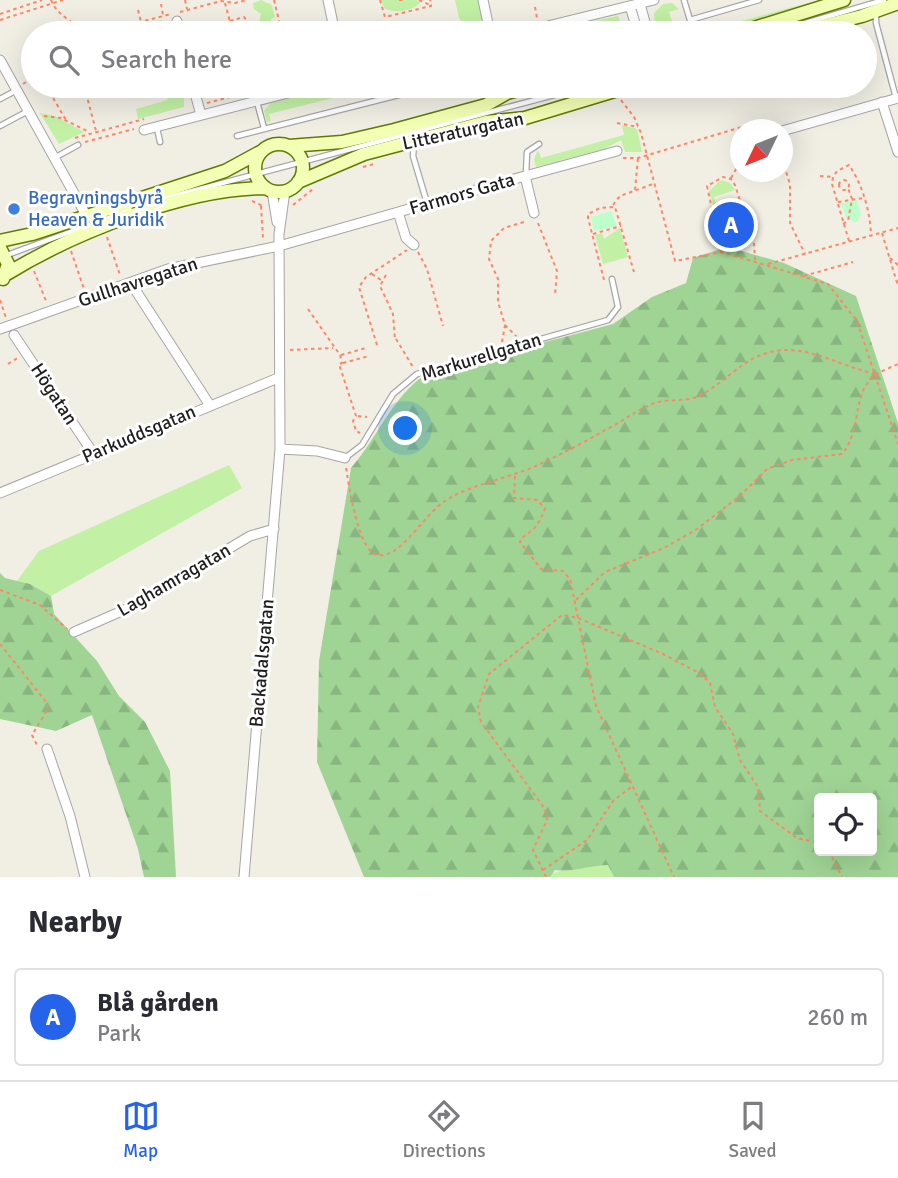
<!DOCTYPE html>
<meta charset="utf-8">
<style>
:root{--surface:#fff;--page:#f2f2f3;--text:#2b2b33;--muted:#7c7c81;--line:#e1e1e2;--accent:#2563eb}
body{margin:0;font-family:Signika,sans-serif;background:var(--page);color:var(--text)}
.controls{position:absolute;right:21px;bottom:21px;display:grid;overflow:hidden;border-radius:7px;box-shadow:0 7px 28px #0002}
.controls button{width:63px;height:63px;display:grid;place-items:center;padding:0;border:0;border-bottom:2px solid var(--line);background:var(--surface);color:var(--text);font:35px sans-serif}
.compass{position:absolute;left:730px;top:119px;width:63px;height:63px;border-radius:50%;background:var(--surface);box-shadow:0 7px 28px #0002;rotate:227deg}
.you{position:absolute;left:406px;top:429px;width:24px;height:24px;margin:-18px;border:5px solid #fff;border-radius:50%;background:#1a73e8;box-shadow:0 0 0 10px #1a73e833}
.badge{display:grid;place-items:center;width:46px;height:46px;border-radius:50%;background:var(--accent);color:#fff;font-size:23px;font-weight:700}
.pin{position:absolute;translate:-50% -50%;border:4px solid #fff;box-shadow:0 2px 7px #0006}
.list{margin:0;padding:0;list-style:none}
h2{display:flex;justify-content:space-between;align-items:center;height:91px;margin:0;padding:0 28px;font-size:30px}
h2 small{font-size:23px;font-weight:400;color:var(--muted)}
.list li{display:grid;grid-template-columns:46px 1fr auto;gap:21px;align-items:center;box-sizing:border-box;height:98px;margin:0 14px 14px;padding:0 14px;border:2px solid var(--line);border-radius:7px}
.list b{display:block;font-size:26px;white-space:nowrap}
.list p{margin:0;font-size:23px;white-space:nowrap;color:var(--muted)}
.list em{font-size:23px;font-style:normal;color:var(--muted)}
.icon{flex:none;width:38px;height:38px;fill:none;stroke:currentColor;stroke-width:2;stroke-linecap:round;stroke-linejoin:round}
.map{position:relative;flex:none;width:898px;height:877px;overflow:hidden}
.search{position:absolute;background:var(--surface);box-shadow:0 7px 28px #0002;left:21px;right:21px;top:21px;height:77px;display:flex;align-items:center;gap:18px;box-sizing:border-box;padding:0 24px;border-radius:38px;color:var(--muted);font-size:26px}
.sheet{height:203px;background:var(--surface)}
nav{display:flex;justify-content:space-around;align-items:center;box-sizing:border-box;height:98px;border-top:2px solid var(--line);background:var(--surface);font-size:19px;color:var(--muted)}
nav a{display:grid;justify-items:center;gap:4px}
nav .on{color:var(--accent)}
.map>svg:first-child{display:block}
.grass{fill:#c2f0a5}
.forest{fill:url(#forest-firs);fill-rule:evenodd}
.park{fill:#bdffca}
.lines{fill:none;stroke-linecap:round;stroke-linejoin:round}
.lane-casing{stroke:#a6a6a6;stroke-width:7}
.street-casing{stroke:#a6a6a6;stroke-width:11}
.secondary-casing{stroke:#617c00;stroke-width:15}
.path{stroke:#ff8767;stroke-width:2;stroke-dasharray:3.5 3.5;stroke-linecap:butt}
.lane{stroke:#fff;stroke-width:4.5}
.street{stroke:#fff;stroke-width:9}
.secondary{stroke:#f3ffb4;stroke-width:12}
.shop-dot{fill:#3f7fe0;stroke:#fff;stroke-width:2.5}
.labels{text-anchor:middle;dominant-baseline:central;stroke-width:6;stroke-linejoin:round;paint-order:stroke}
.street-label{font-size:19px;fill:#1f1f1f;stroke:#fff}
.shop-label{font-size:19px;fill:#366cbe;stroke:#fff;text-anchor:start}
</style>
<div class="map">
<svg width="898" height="877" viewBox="0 0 898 877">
<defs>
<pattern id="forest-firs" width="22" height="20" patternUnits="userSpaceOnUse" patternTransform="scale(1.75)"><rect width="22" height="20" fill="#a0d495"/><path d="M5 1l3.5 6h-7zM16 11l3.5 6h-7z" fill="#89b680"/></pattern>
</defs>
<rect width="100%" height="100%" fill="#f1eee4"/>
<path class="grass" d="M261 0 272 5 275 17 271 19 272 25H277L279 33H267L259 23 261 14 254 9 253 3Z
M381 0H416L421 2C413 11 394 14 384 8Z
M455 0H478L483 19 475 24 473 33H426L465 25 459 18Z
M819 0H831L724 33H697Z
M672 3 679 9 669 12 676 33H656L654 13 663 4Z
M618 16 624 33H572V26Z
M162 20 164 27 174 33H131L136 25Z
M165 86H190L191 94 184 98V107L138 119 136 109 168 100Z
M339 86H381L269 114 271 121 267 122 264 111 271 103Z
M40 113 55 116 84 132 59 144Z
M622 125 637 129 642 152H625L621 140 604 149 536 167 534 159 538 150 541 158 624 135Z
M721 180 730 183 735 190 714 197 716 204 722 207 714 209 709 191Z
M620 228 628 257 603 264 595 235 602 233 604 239Z
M229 465 242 488 51 596 30 584 17 581 39 551Z
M585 865H609L614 877H550L549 874Z"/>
<path class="forest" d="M727 247 784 263 856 296 898 423V877H614L608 865C591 865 570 873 555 870L550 877H364L317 762 319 661 351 468C378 437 392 397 426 374L613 324 652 297 686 283 693 258ZM819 798H872V851H819Z
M0 573 5 578 30 584 51 596 54 614 97 661 119 696 145 722 170 771 176 877H144L138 849 92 715 56 731 0 719Z"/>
<path class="park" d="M857 199 861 214 856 223 846 217 841 204Z
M736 210 743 240 730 244 728 236H724L719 215Z
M611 211 617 226 594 231 591 217Z"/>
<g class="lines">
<defs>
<path id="lane" d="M684 0 690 20 759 0
M876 12V23L896 98
M771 33 884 0
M0 99 17 90
M257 102 264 128
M0 126 28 111
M157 128 160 142
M237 136 430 87
M414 144 413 156 427 203
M56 157 78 145
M526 174 527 152 539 144
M162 199 588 86
M7 255 130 210
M345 458 362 445 393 394 417 374 608 320 618 307 612 279"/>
<path id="street" d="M328 0 335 33
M483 0 490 33
M640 4 648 33
M630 6 638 33
M177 21 180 33
M519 33 654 0
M0 60 86 215
M193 86 201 115
M882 102 898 152
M144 130 315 86
M782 131 898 98
M272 191 277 222
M398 212 406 238 414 245
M534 213 525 176 617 151
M136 291 209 404
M0 329 168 269 279 246 525 176
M14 335 93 453
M280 449 317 451 345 458
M0 493 278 378
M74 632 131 607 250 536 274 529
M47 749 70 816 85 877
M244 877 280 449 279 234 285 191"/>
<path id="secondary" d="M738 33 844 0
M794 33 862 16 898 3
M255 168a24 24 0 1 1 48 0a24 24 0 1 1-48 0Z
M289 146 342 142 394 130 486 105 507 93 532 86
M298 182 364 154 486 122 525 118 631 86
M0 241 32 234 225 171 260 152
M0 248 8 264 3 279
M5 275C73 233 185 188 266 188"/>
</defs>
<use href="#lane" class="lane-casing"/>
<use href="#street" class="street-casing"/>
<use href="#secondary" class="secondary-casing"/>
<path class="path" d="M51 0C57 16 78 26 93 33
M185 0 187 9
M274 0 282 33
M380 0 385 17 431 6 430 0
M399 0H406
M419 0 430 5
M225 3 233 33
M161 4 163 15
M535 7 537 18
M138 10 141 22
M180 12 221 1 235 3 247 0
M0 14 42 0
M0 20 63 0
M230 21 244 17 249 24H259L266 33
M498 29 513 26
M62 33 66 20
M98 33 124 27
M127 33 125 26 171 14
M354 33 359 32
M23 84 33 78
M46 86 66 120
M74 86 86 93 96 131
M86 86V93L115 86
M242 86 244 92
M640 93 657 86
M621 100 634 117 641 133 675 261 722 252 828 284 857 321 898 444
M207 103 273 86
M44 116 61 118 87 131
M617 123 638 127
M75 138 144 119
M85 142 134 129
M623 158H638L745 126 749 130
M782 159 790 184V223L805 254
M363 167 374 164
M820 176 833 177
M731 178 740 162
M839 185a5 5 0 1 1 10 0a5 5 0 1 1-10 0Z
M635 190 638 158
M252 201 263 206
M838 202 863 198
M293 205 313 189
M613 205 620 196 653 184
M261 206 263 238
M712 211 739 201
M538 223 557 271 555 295
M843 224 848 221 852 199 848 188
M882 233 898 286
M593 234 621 226
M107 237 120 275
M849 241 832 184 833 177 837 171 849 165C863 186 870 211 871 235
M71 251 84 289
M721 251 707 186 723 177 731 179 735 185 754 244 755 260
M418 252 427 269 443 326
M890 258 898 265
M768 264 898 228
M34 271 46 301
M372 274 381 280
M386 275 380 286 393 314 395 340
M804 276 853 262
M604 280 588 218V214L600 208 615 207 634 272
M0 300 6 318
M308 309 340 355 342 363 339 364 356 416 353 421 356 431 360 433
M505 325 518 338
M396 339 413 367
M502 342 505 325 498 302V279L489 259 491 241 504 228 527 221
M377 345 359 287 366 277 407 250
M290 350 333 348
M341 355 366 348
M343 363 369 356
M8 364 19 357
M358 416 367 417
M346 468C349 485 358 551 377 555 400 560 425 513 445 501 473 483 508 479 538 465 562 454 586 441 609 428 625 420 638 409 655 403 670 398 686 403 701 395 730 379 747 352 784 350 815 349 846 368 876 374
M515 476 514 498 537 500 545 508C540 523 534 531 521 538L520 542 541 569 563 571 570 579 596 706 674 877
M0 590 40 605 67 629
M576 600 605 572 664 548 697 529 741 495 767 469 792 460 842 454C862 430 852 395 873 377 880 371 890 368 898 364
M0 644 47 703 48 709 32 735 37 745
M829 851 842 877
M543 870 587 840 613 801 631 787
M546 877 533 850 547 820 545 809 481 722 478 707 489 674 562 615 578 618 663 654 701 674 710 683 715 707 733 734 740 760 758 787 760 811 797 838 819 843"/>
<use href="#lane" class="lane"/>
<use href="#street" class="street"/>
<use href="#secondary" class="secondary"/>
</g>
<circle class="shop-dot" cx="14" cy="209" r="7"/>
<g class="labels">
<g class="street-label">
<text transform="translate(463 131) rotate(-12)">Litteraturgatan</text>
<text transform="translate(462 194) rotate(-16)">Farmors Gata</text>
<text transform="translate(138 282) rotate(-18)">Gullhavregatan</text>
<text transform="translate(481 357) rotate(-17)">Markurellgatan</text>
<text transform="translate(54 394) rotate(57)">Högatan</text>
<text transform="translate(139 434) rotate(-23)">Parkuddsgatan</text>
<text transform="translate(174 580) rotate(-30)">Laghamragatan</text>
<text transform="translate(262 663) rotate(-85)">Backadalsgatan</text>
</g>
<g class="shop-label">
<text x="28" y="198">Begravningsbyrå<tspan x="28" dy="22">Heaven &amp; Juridik</tspan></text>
</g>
</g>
</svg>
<div class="controls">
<button><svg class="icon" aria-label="locate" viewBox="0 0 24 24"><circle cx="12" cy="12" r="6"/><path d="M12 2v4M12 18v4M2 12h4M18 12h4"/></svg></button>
</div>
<svg class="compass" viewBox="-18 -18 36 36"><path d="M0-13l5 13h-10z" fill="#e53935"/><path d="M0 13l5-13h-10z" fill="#7c7c81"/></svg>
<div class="you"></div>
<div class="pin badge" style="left:731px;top:225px">A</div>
<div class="search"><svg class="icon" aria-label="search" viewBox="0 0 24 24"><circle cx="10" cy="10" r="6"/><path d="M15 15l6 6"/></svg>Search here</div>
</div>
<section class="sheet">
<h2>Nearby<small></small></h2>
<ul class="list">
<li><span class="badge">A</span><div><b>Blå gården</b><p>Park</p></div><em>260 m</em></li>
</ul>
</section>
<nav>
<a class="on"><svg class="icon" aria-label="map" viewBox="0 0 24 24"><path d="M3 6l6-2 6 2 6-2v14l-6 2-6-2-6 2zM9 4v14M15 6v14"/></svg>Map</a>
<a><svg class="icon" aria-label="directions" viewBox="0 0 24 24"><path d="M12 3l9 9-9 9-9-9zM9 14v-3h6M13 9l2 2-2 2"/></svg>Directions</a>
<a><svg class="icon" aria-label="saved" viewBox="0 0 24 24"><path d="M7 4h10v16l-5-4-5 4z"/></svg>Saved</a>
</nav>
